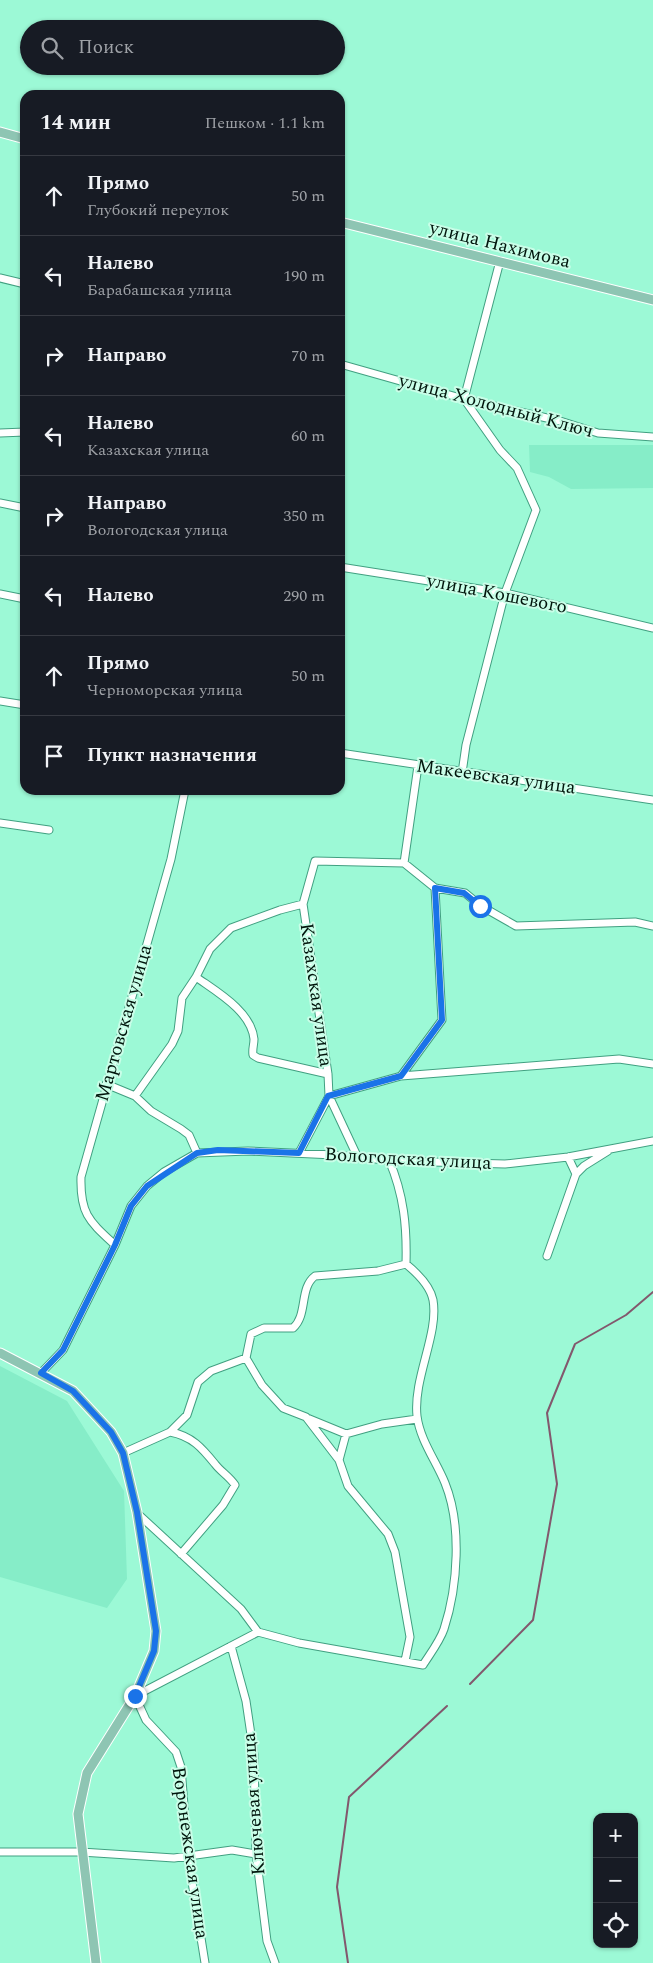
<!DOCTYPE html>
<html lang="ru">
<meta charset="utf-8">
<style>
:root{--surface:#171b24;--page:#20242c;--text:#f1f3f6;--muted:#9ea1a6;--line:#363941}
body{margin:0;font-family:Spectral,serif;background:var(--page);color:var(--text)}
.controls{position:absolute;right:15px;bottom:15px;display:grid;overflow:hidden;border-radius:10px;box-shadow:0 1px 4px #0004}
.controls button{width:45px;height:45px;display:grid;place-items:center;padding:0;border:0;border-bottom:1px solid var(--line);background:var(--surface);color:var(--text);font:25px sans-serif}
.stop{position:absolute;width:15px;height:15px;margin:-11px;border:4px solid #1a73e8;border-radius:50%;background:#fff}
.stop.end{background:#1a73e8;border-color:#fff;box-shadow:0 1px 5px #0008}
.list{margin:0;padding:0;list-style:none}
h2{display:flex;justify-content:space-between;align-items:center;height:65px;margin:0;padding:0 20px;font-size:21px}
h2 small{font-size:16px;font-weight:400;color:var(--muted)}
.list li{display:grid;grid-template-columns:32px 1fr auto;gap:15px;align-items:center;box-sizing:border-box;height:80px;padding:0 20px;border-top:1px solid var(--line)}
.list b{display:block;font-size:19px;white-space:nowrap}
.list p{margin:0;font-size:16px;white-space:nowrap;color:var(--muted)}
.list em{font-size:16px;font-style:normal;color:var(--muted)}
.icon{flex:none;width:28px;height:28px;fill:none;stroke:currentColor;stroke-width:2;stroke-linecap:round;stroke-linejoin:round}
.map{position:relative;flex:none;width:653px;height:1963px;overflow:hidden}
.search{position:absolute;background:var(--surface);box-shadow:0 1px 4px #0004;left:20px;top:20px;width:325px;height:55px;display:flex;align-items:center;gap:12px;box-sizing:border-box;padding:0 18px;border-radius:28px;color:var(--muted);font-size:19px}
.panel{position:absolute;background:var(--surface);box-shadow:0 1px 4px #0004;left:20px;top:90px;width:325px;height:705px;border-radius:15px}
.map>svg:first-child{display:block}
.built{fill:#86edc8}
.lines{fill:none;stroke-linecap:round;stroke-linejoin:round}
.stream{stroke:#82586d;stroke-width:2}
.minor-casing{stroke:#41a081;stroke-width:9}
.major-casing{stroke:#fff;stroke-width:11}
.minor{stroke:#fff;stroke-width:7}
.major{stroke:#8ec5b3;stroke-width:9}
.route{stroke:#1a73e8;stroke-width:6}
.labels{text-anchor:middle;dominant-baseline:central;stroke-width:4;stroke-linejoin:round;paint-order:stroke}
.street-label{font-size:19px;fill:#00150c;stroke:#c9fee8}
</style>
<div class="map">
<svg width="653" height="1963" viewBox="0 0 653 1963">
<rect width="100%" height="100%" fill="#9cf9d6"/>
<path class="built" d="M529 445H653V488L571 489 549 477 530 472Z
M0 1366 67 1401 124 1491 127 1579 107 1608 0 1577Z"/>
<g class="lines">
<path class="stream" d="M470 1684 533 1620 557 1484 547 1413 575 1344 626 1315 653 1292
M348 1963 337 1887 349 1797 447 1706"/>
<defs>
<path id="minor" d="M0 278 25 284
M340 364 464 399 560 421 598 433 653 437
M0 433 25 432
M0 503 25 508
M340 567 505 593 653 628
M0 594 25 599
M0 701 25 705
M340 753 653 800
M462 773 466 745 505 593 536 510 517 468 500 450 464 399 500 261
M0 823 49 830
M404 863 418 766
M435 888 465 893 481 906 516 926 635 922 653 926
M196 977C217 992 251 1011 254 1039 254 1045 252 1049 253 1055L258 1058 328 1074
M106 1084 135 1096 151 1111 181 1129 189 1135 197 1153
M135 1096 172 1044 178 1031 182 998 196 977 210 949 231 928 280 910 303 904
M299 1153 329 1096 328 1074 303 904 315 861 404 863 435 888 442 1020 401 1076
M568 1157 576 1174
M358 1158 329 1096 401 1076 619 1059 653 1064
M115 1245C89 1221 80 1214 81 1177L171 859 185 790
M547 1256 576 1174 584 1166 608 1151
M246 1358 251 1334 264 1328H293C308 1315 299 1288 315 1276L378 1271 406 1264
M41 1373 63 1350 115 1245 131 1206 147 1186 164 1172 197 1153 248 1151 334 1155 396 1161 505 1164 568 1157 653 1141
M307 1418 346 1434
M170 1432C192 1436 202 1448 215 1464 221 1472 229 1476 235 1485L223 1505 181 1554
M123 1453 170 1432 187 1415 198 1382 211 1371 246 1358 262 1385 283 1408 306 1417 339 1460 348 1486 388 1534 395 1552 410 1637 405 1661
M339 1460 346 1434 382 1424 417 1419
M137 1513 241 1609 258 1632 299 1643 423 1665C430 1654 440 1641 444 1629 458 1586 462 1525 445 1483 436 1461 420 1440 417 1416 413 1378 439 1334 433 1300 430 1285 417 1273 406 1264 407 1227 404 1195 389 1160
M231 1646 246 1701 254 1755 256 1854 267 1941 275 1963
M0 1852H81L174 1858 232 1850 256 1854
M205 1963 188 1857 181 1767 176 1752 146 1720 135 1696 258 1632"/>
<path id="major" d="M0 132 25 139
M340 222 653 300
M0 1353 73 1391 111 1432 123 1453 137 1512 156 1631 154 1651 135 1696 87 1773 78 1814 96 1963"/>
</defs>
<use href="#minor" class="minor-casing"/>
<use href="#major" class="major-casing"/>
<use href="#minor" class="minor"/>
<use href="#major" class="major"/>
</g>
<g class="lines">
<path class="route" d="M135 1696 154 1651 156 1631 137 1512 123 1453 111 1432 73 1391 41 1373 63 1350 115 1245 131 1206 147 1186 197 1153 218 1150 299 1153 328 1096 401 1076 442 1020 435 888 464 893 480 906"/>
</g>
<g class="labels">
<g class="street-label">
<text transform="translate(500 245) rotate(14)">улица Нахимова</text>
<text transform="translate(496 406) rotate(15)">улица Холодный Ключ</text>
<text transform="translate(497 594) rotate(11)">улица Кошевого</text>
<text transform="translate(496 777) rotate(8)">Макеевская улица</text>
<text transform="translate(316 995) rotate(82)">Казахская улица</text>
<text transform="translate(124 1023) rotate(-74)">Мартовская улица</text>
<text transform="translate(408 1159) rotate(3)">Вологодская улица</text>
<text transform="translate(254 1804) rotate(-94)">Ключевая улица</text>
<text transform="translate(190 1853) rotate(82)">Воронежская улица</text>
</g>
</g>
</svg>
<div class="controls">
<button>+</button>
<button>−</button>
<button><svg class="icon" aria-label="locate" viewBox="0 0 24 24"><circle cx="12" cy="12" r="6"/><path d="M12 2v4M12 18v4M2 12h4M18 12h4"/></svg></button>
</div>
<div class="stop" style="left:480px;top:906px"></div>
<div class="stop end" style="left:135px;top:1696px"></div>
<div class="search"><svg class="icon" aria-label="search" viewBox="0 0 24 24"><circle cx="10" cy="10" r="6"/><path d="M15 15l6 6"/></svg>Поиск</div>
<section class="panel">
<h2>14 мин<small>Пешком · 1.1 km</small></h2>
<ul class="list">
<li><svg class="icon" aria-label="ahead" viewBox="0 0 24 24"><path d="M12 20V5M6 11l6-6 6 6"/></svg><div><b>Прямо</b><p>Глубокий переулок</p></div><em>50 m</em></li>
<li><svg class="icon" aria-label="left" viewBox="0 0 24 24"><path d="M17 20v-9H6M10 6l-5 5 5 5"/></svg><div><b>Налево</b><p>Барабашская улица</p></div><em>190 m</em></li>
<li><svg class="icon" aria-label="right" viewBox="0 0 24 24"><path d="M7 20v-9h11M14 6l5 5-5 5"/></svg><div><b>Направо</b></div><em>70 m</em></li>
<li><svg class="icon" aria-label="left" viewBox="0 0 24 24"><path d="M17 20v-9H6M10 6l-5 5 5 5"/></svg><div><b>Налево</b><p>Казахская улица</p></div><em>60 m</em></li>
<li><svg class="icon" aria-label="right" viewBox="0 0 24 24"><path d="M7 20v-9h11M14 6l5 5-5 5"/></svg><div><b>Направо</b><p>Вологодская улица</p></div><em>350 m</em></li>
<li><svg class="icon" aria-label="left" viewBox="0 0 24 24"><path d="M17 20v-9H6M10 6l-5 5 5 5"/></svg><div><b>Налево</b></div><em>290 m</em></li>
<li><svg class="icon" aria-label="ahead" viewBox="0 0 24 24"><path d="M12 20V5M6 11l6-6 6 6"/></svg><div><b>Прямо</b><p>Черноморская улица</p></div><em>50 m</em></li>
<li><svg class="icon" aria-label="arrive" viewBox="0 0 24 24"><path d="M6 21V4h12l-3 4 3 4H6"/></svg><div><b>Пункт назначения</b></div></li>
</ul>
</section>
</div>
